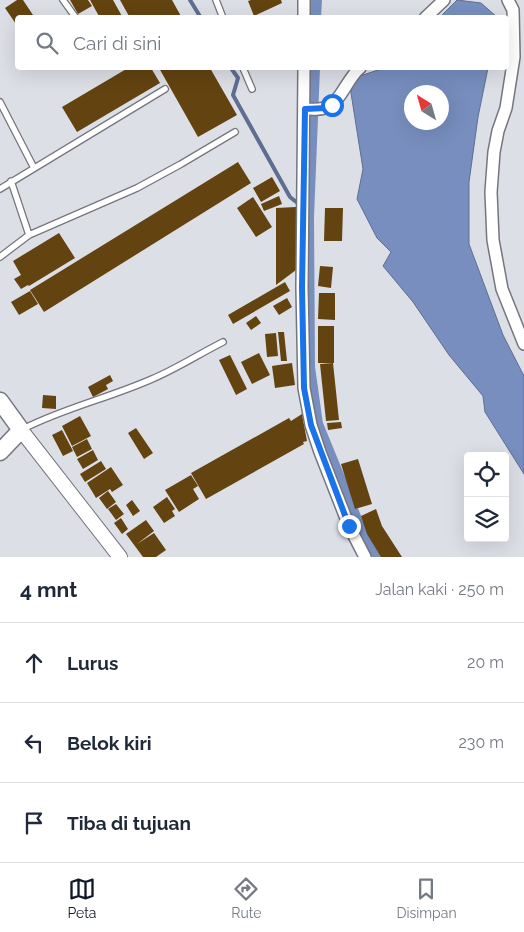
<!DOCTYPE html>
<html lang="id">
<meta charset="utf-8">
<style>
:root{--surface:#fff;--page:#f2f2f3;--text:#1f2937;--muted:#747a83;--line:#e0e1e3;--accent:#111827}
body{margin:0;font-family:Raleway,sans-serif;background:var(--page);color:var(--text)}
.controls{position:absolute;right:15px;bottom:15px;display:grid;overflow:hidden;border-radius:5px;box-shadow:0 5px 20px #0002}
.controls button{width:45px;height:45px;display:grid;place-items:center;padding:0;border:0;border-bottom:1px solid var(--line);background:var(--surface);color:var(--text);font:25px sans-serif}
.compass{position:absolute;left:404px;top:85px;width:45px;height:45px;border-radius:50%;background:var(--surface);box-shadow:0 5px 20px #0002;rotate:323deg}
.stop{position:absolute;width:15px;height:15px;margin:-11px;border:4px solid #1a73e8;border-radius:50%;background:#fff}
.stop.end{background:#1a73e8;border-color:#fff;box-shadow:0 1px 5px #0008}
.list{margin:0;padding:0;list-style:none}
h2{display:flex;justify-content:space-between;align-items:center;height:65px;margin:0;padding:0 20px;font-size:21px}
h2 small{font-size:16px;font-weight:400;color:var(--muted)}
.list li{display:grid;grid-template-columns:32px 1fr auto;gap:15px;align-items:center;box-sizing:border-box;height:80px;padding:0 20px;border-top:1px solid var(--line)}
.list b{display:block;font-size:19px;white-space:nowrap}
.list em{font-size:16px;font-style:normal;color:var(--muted)}
.icon{flex:none;width:28px;height:28px;fill:none;stroke:currentColor;stroke-width:2;stroke-linecap:round;stroke-linejoin:round}
.map{position:relative;flex:none;width:524px;height:557px;overflow:hidden}
.search{position:absolute;background:var(--surface);box-shadow:0 5px 20px #0002;left:15px;right:15px;top:15px;height:55px;display:flex;align-items:center;gap:12px;box-sizing:border-box;padding:0 18px;border-radius:5px;color:var(--muted);font-size:19px}
.sheet{height:305px;background:var(--surface)}
nav{display:flex;justify-content:space-around;align-items:center;box-sizing:border-box;height:70px;border-top:1px solid var(--line);background:var(--surface);font-size:14px;color:var(--muted)}
nav a{display:grid;justify-items:center;gap:2px}
nav .on{color:var(--accent)}
.map>svg:first-child{display:block}
.water{fill:#778ebe;stroke:#5e6e91;fill-rule:evenodd}
.lines{fill:none;stroke-linecap:round;stroke-linejoin:round}
.stream{stroke:#5e6e91;stroke-width:4}
.canal{stroke:#778ebe;stroke-width:12}
.building{fill:#634310}
.service-casing{stroke:#75767d;stroke-width:8}
.minor-casing{stroke:#75767d;stroke-width:14}
.tertiary-casing{stroke:#75767d;stroke-width:16}
.secondary-casing{stroke:#75767d;stroke-width:19}
.service{stroke:#fff;stroke-width:5.5}
.minor{stroke:#fff;stroke-width:11}
.tertiary{stroke:#fff;stroke-width:14}
.secondary{stroke:#fff;stroke-width:16}
.route{stroke:#1a73e8;stroke-width:6}
</style>
<div class="map">
<svg width="524" height="557" viewBox="0 0 524 557">
<rect width="100%" height="100%" fill="#dddfe6"/>
<path class="water" d="M457 0 481 3 497 17H440Z
M384 68H488L478 117 469 182V244L503 335 524 376V474L485 412 483 396 449 355 413 302 383 266 391 252 377 238 357 199 363 169 351 93 353 76 363 75ZM412 92H442V122H412Z"/>
<g class="lines">
<path class="stream" d="M190 0 201 18
M231 68 238 78 233 95 290 197 300 205"/>
<path class="canal" d="M315 18 316 0
M314 68 308 217 309 367 317 424 362 534 376 557"/>
</g>
<path class="building" d="M17 0H23L35 18H18V27L5 8Z
M70 0H88L92 6 78 14Z
M90 0H113L123 18H100Z
M120 0H172L182 18H130Z
M251 0H281L282 3 254 16 248 1Z
M128 68H151L160 83 77 132 62 107Z
M159 68H210L237 115 198 137Z
M238 162 251 183 44 312 30 290Z
M272 177 280 191 261 202 253 188Z
M279 196 282 204 264 211 261 204Z
M253 197 272 227 256 237 237 208Z
M296 207V270L276 285V208Z
M325 208H343L342 241H324Z
M59 233 75 258 29 286 28 285 21 289 14 279 21 275 13 261Z
M320 266 333 267 331 288 318 286Z
M285 282 290 291 233 324 228 315Z
M30 291 38 304 19 315 11 302Z
M319 293H335V320L318 319Z
M287 298 292 307 279 315 273 306Z
M256 316 261 323 251 330 246 323Z
M318 326H334V363H318Z
M278 332H284L287 361H281Z
M276 333 278 356 267 357 265 334Z
M259 353 270 375 252 384 241 362Z
M230 355 247 389 236 395 219 360Z
M292 363 295 385 275 388 272 366Z
M333 363 339 420 326 421 320 364Z
M110 375 113 381 106 385 108 389 93 397 88 387Z
M43 395 56 396V409L42 408Z
M302 414 307 441 303 442 304 444 206 499 191 473 289 418 291 421Z
M80 416 91 436 72 446 62 426Z
M341 422 342 428 328 430 327 423Z
M136 428 153 453 144 459 128 433Z
M62 430 73 451 63 456 52 435Z
M87 439 92 449 77 457 72 447Z
M93 450 98 460 83 469 77 459Z
M358 459 372 504 355 509 341 464Z
M101 461 106 469 85 482 80 474Z
M111 467 123 485 112 492 110 489 96 498 87 483Z
M191 475 198 486 193 489 199 499 179 512 165 490Z
M108 491 116 502 107 509 99 498Z
M167 497 175 509 172 511 175 516 164 523 153 507Z
M132 500 140 511 133 516 126 505Z
M116 504 124 514 116 520 108 509Z
M376 509 382 526 402 557H381L367 534 361 516Z
M121 518 128 529 122 534 114 523Z
M146 520 154 531 137 544 154 533 166 550 156 557H143L126 534Z"/>
<g class="lines">
<defs>
<path id="service" d="M63 0 76 18
M216 0 223 18
M243 68 252 89
M0 102 34 168
M11 181 29 235
M0 189 165 89
M0 257 29 235 137 188 181 164 235 132
M23 429C64 408 109 398 152 379 176 369 199 354 223 342"/>
<path id="minor" d="M304 0V18
M508 0 513 10 514 57 506 108 498 131 494 152 491 192 493 240 502 289 524 344
M425 18 444 0
M304 68 302 288 304 388 311 425 320 452 349 526 365 557
M305 109C311 109 318 110 324 108 340 105 347 78 360 68"/>
<path id="tertiary" d="M21 430 120 557"/>
<path id="secondary" d="M0 401 21 430 0 452"/>
</defs>
<use href="#service" class="service-casing"/>
<use href="#minor" class="minor-casing"/>
<use href="#tertiary" class="tertiary-casing"/>
<use href="#secondary" class="secondary-casing"/>
<use href="#service" class="service"/>
<use href="#minor" class="minor"/>
<use href="#tertiary" class="tertiary"/>
<use href="#secondary" class="secondary"/>
</g>
<g class="lines">
<path class="route" d="M332 105 326 108 305 109 302 288 304 388 311 425 349 526"/>
</g>
</svg>
<div class="controls">
<button><svg class="icon" aria-label="locate" viewBox="0 0 24 24"><circle cx="12" cy="12" r="6"/><path d="M12 2v4M12 18v4M2 12h4M18 12h4"/></svg></button>
<button><svg class="icon" aria-label="layers" viewBox="0 0 24 24"><path d="M12 4l9 5-9 5-9-5zM3 14l9 5 9-5"/></svg></button>
</div>
<svg class="compass" viewBox="-18 -18 36 36"><path d="M0-13l5 13h-10z" fill="#e53935"/><path d="M0 13l5-13h-10z" fill="#747a83"/></svg>
<div class="stop" style="left:332px;top:105px"></div>
<div class="stop end" style="left:349px;top:526px"></div>
<div class="search"><svg class="icon" aria-label="search" viewBox="0 0 24 24"><circle cx="10" cy="10" r="6"/><path d="M15 15l6 6"/></svg>Cari di sini</div>
</div>
<section class="sheet">
<h2>4 mnt<small>Jalan kaki · 250 m</small></h2>
<ul class="list">
<li><svg class="icon" aria-label="ahead" viewBox="0 0 24 24"><path d="M12 20V5M6 11l6-6 6 6"/></svg><div><b>Lurus</b></div><em>20 m</em></li>
<li><svg class="icon" aria-label="left" viewBox="0 0 24 24"><path d="M17 20v-9H6M10 6l-5 5 5 5"/></svg><div><b>Belok kiri</b></div><em>230 m</em></li>
<li><svg class="icon" aria-label="arrive" viewBox="0 0 24 24"><path d="M6 21V4h12l-3 4 3 4H6"/></svg><div><b>Tiba di tujuan</b></div></li>
</ul>
</section>
<nav>
<a class="on"><svg class="icon" aria-label="map" viewBox="0 0 24 24"><path d="M3 6l6-2 6 2 6-2v14l-6 2-6-2-6 2zM9 4v14M15 6v14"/></svg>Peta</a>
<a><svg class="icon" aria-label="directions" viewBox="0 0 24 24"><path d="M12 3l9 9-9 9-9-9zM9 14v-3h6M13 9l2 2-2 2"/></svg>Rute</a>
<a><svg class="icon" aria-label="saved" viewBox="0 0 24 24"><path d="M7 4h10v16l-5-4-5 4z"/></svg>Disimpan</a>
</nav>
